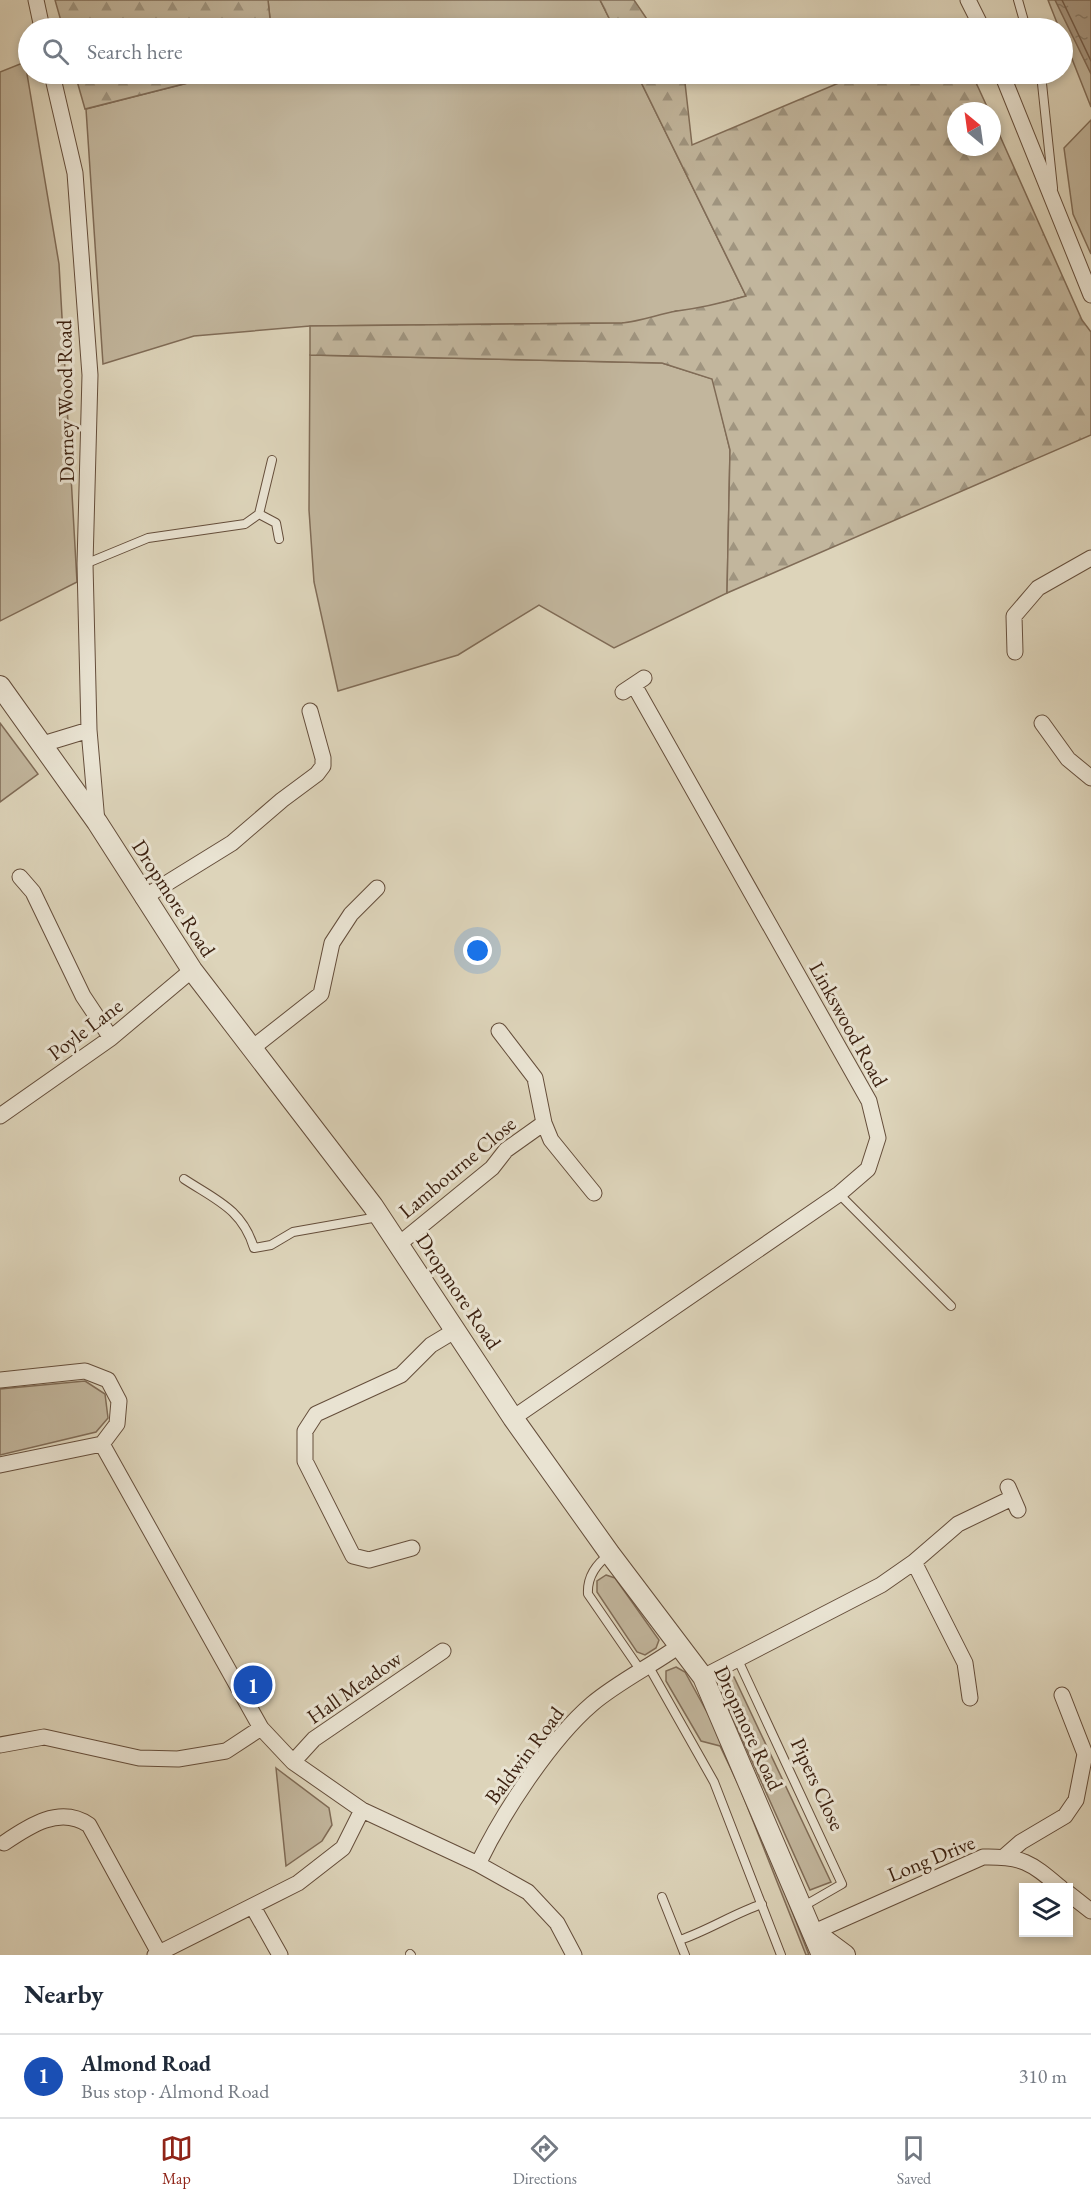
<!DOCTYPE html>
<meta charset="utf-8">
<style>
:root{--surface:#fff;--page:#f6f6f7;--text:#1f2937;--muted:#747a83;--line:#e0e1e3;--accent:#8f2418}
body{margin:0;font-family:"EB Garamond",serif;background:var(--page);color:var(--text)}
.controls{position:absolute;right:18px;bottom:18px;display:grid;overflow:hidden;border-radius:0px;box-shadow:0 3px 9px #0003}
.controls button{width:54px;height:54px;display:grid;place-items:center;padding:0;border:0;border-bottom:2px solid var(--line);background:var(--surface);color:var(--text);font:30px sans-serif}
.compass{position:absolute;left:947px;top:102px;width:54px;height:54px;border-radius:50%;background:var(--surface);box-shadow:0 3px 9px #0003;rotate:331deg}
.you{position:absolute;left:478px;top:951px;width:21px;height:21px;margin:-15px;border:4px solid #fff;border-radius:50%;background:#1a73e8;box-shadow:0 0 0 9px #1a73e833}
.badge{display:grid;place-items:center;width:39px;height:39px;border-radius:50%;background:var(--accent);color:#fff;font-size:20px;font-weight:700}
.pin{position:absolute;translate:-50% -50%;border:3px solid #fff;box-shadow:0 2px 6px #0006}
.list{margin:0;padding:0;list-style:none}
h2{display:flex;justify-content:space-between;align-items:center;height:78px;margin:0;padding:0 24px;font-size:26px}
h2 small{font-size:20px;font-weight:400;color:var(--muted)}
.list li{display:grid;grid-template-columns:39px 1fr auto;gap:18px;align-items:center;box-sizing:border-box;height:84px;padding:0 24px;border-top:2px solid var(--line)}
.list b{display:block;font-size:22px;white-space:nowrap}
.list p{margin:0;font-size:20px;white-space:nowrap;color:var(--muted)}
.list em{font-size:20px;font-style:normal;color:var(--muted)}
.icon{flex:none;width:33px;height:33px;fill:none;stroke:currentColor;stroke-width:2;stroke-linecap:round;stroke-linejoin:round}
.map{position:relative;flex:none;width:1091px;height:1955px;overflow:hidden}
.search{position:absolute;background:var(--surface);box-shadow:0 3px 9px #0003;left:18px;right:18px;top:18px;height:66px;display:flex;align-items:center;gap:15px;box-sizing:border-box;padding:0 21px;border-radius:33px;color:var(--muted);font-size:22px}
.sheet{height:162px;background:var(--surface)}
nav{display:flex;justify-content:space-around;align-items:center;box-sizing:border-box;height:84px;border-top:2px solid var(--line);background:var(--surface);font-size:16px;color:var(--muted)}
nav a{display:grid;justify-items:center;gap:3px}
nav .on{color:var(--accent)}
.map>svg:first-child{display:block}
.grass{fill:#c2b69d;stroke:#806c57;stroke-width:1.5}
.forest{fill:url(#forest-firs);stroke:#806c57;stroke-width:1.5}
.water{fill:url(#water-ripples);stroke:#7d6854;stroke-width:1.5}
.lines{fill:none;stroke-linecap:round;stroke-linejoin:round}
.shore{stroke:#725c49;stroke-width:1.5}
.service-casing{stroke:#654e3b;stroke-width:10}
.minor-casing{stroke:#654e3b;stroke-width:17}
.tertiary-casing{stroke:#654e3b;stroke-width:22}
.service{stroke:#e9e3d2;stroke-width:8}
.minor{stroke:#e9e3d2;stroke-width:15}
.tertiary{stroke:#e9e3d2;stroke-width:20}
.labels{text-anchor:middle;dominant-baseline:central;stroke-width:6;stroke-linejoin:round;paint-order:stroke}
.street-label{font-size:21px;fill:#3d2211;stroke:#e9e3d2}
</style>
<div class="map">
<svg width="1091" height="1955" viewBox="0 0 1091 1955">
<defs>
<pattern id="forest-firs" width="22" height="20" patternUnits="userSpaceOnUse" patternTransform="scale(1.5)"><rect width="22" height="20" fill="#c2b69d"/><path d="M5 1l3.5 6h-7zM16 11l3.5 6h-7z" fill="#9f947f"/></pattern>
<pattern id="water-ripples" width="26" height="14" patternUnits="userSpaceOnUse" patternTransform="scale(1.5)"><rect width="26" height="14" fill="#a79781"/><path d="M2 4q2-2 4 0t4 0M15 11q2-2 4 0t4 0" fill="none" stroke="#897b68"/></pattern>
</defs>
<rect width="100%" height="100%" fill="#ddd4ba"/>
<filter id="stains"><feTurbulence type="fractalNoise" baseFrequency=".00333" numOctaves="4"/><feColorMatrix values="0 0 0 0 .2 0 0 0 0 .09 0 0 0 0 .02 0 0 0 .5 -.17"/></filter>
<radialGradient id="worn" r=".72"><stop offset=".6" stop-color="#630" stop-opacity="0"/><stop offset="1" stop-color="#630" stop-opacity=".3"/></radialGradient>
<path class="grass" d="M268 0H600L614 28H271Z
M1048 0H1091V107L1063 36 1062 28H1059Z
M25 62 59 264 77 582 0 621V72Z
M223 74H637L746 296 697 310 676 311 645 321 622 323 310 326 194 336 103 364 86 109Z
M1091 120V254L1073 214 1064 148Z
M310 355 662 363 713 379 730 450 727 593 614 648 539 605 458 655 338 691 314 582 309 510Z
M0 723 38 774 0 802Z
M85 1381 105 1394 108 1418 96 1432 0 1455V1389Z
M606 1575 615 1578 659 1640 656 1648 645 1655 637 1652 597 1592V1581Z
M676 1667 685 1672 726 1747 745 1790 809 1955H806L740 1788 720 1746 701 1741 666 1681V1671Z
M722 1676 734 1677 831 1882 810 1890 719 1688Z
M276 1768 329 1808 332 1825 322 1841 286 1866Z"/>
<path class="forest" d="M55 0H268L271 28H63Z
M600 0H634L653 28H614Z
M75 74H223L85 109Z
M637 74H684L692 145 860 74H972L989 111H956V147H992V118L1082 320 1091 332V435L727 593 730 450 712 379 662 363 310 355V326L622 323C641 321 659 314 677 311 701 308 722 303 746 296Z"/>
<path class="water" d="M1055 0H1091V74Z"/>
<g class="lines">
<path class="shore" d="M1062 0 1091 61"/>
<defs>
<path id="service" d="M1018 0 1026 28
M1041 74 1053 188
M259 514 276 523 279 539
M85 564 148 538 245 524 259 514 272 460
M184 1179C216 1200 242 1209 254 1248L271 1245 293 1232 378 1217
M839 1194 951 1306
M610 1554C596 1564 587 1577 588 1594L641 1671
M738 1660 842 1884 802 1907
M649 1667 714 1782 781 1955
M662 1897 685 1955
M680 1940C709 1930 733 1914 762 1904
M410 1954 411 1955"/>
<path id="minor" d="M36 0 42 28
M968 0 982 28
M52 74 75 173 90 375 85 564 89 730 97 822
M1002 74 1091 295
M1015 652 1014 616 1038 588 1091 558
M623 692 644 678
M1042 723 1068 759 1091 778
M43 744 89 730
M20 877 33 892 83 996 111 1038
M143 898 232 843 282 800 317 774 323 766V758L310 711
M499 1031 535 1078 544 1123 551 1140 594 1193
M251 1049 321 994 332 943 351 914 377 888
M0 1116 111 1038 192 970
M399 1244 492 1168 506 1150 544 1123
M0 1380 85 1371 108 1380 119 1401 117 1424 102 1444 0 1465
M513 1418 839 1194 868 1169 878 1138 869 1101 634 685
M102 1444 261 1728 293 1762 362 1810 478 1864 528 1892 557 1923 574 1955
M1008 1487 1018 1510
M412 1548 369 1560 353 1556 305 1461V1431L316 1414 401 1375 431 1345 456 1330
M914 1562 965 1663 970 1698
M703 1677 881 1585 914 1562 958 1524 1012 1498
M0 1745 44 1737 139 1758 178 1759 226 1751 261 1728
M293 1762 314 1739 443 1651
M4 1843C29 1826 60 1805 89 1825L159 1953
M1005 1856 1021 1842 1065 1816 1076 1800 1085 1754 1062 1695
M478 1864C502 1814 550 1740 592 1704 618 1682 651 1666 679 1646
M1068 1893 1091 1911
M253 1907 280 1955
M814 1932 983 1857C1024 1856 1031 1863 1061 1888
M155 1955 298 1883 343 1848 362 1810"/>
<path id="tertiary" d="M0 686 97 822 192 970 373 1206 513 1418 610 1554 703 1677 822 1955
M814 1932 845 1955"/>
</defs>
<use href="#service" class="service-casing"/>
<use href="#minor" class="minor-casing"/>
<use href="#tertiary" class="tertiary-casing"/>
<use href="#service" class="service"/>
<use href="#minor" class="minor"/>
<use href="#tertiary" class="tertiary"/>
</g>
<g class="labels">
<g class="street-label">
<text transform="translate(65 401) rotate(-91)">Dorney Wood Road</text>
<text transform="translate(174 898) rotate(57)">Dropmore Road</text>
<text transform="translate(849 1024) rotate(61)">Linkswood Road</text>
<text transform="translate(85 1029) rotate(-37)">Poyle Lane</text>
<text transform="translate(457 1167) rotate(-40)">Lambourne Close</text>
<text transform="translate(459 1291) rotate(56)">Dropmore Road</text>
<text transform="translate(354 1687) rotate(-35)">Hall Meadow</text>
<text transform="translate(749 1728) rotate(65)">Dropmore Road</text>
<text transform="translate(524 1755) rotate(-53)">Baldwin Road</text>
<text transform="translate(818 1784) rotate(65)">Pipers Close</text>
<text transform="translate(931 1858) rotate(-22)">Long Drive</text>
</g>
</g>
<rect width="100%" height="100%" filter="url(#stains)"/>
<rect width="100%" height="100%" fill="url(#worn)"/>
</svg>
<div class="controls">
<button><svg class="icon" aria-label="layers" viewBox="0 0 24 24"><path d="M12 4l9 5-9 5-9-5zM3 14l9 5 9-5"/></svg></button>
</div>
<svg class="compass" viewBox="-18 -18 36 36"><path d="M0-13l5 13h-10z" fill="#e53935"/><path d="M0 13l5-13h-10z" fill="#747a83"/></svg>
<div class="you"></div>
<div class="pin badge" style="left:253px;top:1685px;background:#1a4fb4">1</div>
<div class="search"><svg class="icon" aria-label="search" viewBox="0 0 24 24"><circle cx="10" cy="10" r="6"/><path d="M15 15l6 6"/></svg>Search here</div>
</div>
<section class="sheet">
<h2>Nearby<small></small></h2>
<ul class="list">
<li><span class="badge" style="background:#1a4fb4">1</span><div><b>Almond Road</b><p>Bus stop · Almond Road</p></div><em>310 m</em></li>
</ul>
</section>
<nav>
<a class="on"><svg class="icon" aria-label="map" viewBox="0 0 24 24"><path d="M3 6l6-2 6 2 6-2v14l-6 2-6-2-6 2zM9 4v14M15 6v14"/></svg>Map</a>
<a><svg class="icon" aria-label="directions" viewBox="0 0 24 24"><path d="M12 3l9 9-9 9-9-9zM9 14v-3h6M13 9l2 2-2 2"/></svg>Directions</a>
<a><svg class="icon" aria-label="saved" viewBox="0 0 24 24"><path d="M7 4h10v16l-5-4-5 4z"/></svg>Saved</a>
</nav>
